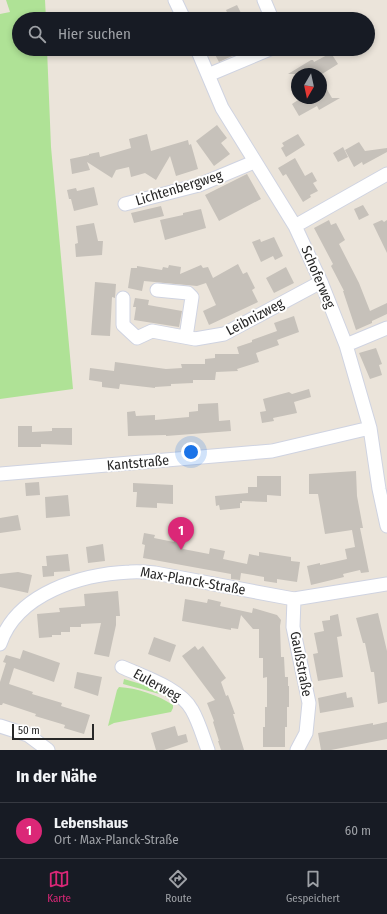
<!DOCTYPE html>
<html lang="de">
<meta charset="utf-8">
<style>
:root{--surface:#171b24;--page:#242831;--text:#f1f3f6;--muted:#9ea1a6;--line:#363941;--accent:#db2777}
body{margin:0;font-family:"Fira Sans Condensed",sans-serif;background:var(--page);color:var(--text)}
.compass{position:absolute;left:291px;top:68px;width:36px;height:36px;border-radius:50%;background:var(--surface);box-shadow:0 2px 6px #0003;rotate:189deg}
.scale{position:absolute;left:12px;bottom:10px;width:82px;box-sizing:border-box;padding-left:4px;border:2px solid #282828;border-top:0;font-size:11px;line-height:14px;white-space:nowrap;color:#282828;-webkit-text-stroke:3px #fff;paint-order:stroke}
.you{position:absolute;left:191px;top:452px;width:14px;height:14px;margin:-10px;border:3px solid #fff;border-radius:50%;background:#1a73e8;box-shadow:0 0 0 6px #1a73e833}
.badge{display:grid;place-items:center;width:26px;height:26px;border-radius:50%;background:var(--accent);color:#fff;font-size:13px;font-weight:700}
.pin{position:absolute;translate:-50% -33px;filter:drop-shadow(0 1px 2px #0008)}
.pin::after{content:'';position:absolute;top:21px;width:14px;height:12px;background:inherit;clip-path:polygon(0 0,100% 0,50% 100%)}
.list{margin:0;padding:0;list-style:none}
h2{display:flex;justify-content:space-between;align-items:center;height:52px;margin:0;padding:0 16px;font-size:17px}
h2 small{font-size:13px;font-weight:400;color:var(--muted)}
.list li{display:grid;grid-template-columns:26px 1fr auto;gap:12px;align-items:center;box-sizing:border-box;height:56px;padding:0 16px;border-top:1px solid var(--line)}
.list b{display:block;font-size:15px;white-space:nowrap}
.list p{margin:0;font-size:13px;white-space:nowrap;color:var(--muted)}
.list em{font-size:13px;font-style:normal;color:var(--muted)}
.icon{flex:none;width:22px;height:22px;fill:none;stroke:currentColor;stroke-width:2;stroke-linecap:round;stroke-linejoin:round}
.map{position:relative;flex:none;width:387px;height:750px;overflow:hidden}
.search{position:absolute;background:var(--surface);box-shadow:0 2px 6px #0003;left:12px;right:12px;top:12px;height:44px;display:flex;align-items:center;gap:10px;box-sizing:border-box;padding:0 14px;border-radius:22px;color:var(--muted);font-size:15px}
.sheet{height:108px;background:var(--surface)}
nav{display:flex;justify-content:space-around;align-items:center;box-sizing:border-box;height:56px;border-top:1px solid var(--line);background:var(--surface);font-size:11px;color:var(--muted)}
nav a{display:grid;justify-items:center;gap:2px}
nav .on{color:var(--accent)}
.map>svg:first-child{display:block}
.green{fill:#afe296}
.building{fill:#c6c1ba}
.lines{fill:none;stroke-linecap:round;stroke-linejoin:round}
.minor-casing{stroke:#cfd3e1;stroke-width:15}
.minor{stroke:#fff;stroke-width:13}
.labels{text-anchor:middle;dominant-baseline:central;stroke-width:4;stroke-linejoin:round;paint-order:stroke}
.street-label{font-size:14px;fill:#282828;stroke:#fff}
</style>
<div class="map">
<svg width="387" height="750" viewBox="0 0 387 750">
<rect width="100%" height="100%" fill="#ebe4da"/>
<path class="green" d="M6 0H45L46 19H19V49H47L51 147 73 389 0 399V14L10 12Z
M124 679 161 690 182 703 178 704 163 695 123 684Z
M119 687C137 688 158 695 173 705V708L171 712 114 723 108 726 117 690Z"/>
<path class="building" d="M237 5 244 19H230L226 10Z
M212 49H229L232 56 219 62Z
M331 53 338 64 322 74H288L311 60H313L314 62Z
M321 79 332 98H340L319 110 317 106 299 116 292 104 301 98H321Z
M217 125 227 138 221 143 230 154 214 166 196 141Z
M147 134 151 151 188 140 189 145 191 144 198 169 176 176 170 156 156 180 145 173 131 177 129 167 116 170 112 178 87 162 90 170 72 174 70 159 89 155V154L99 152 100 157 131 148 129 139Z
M298 134 305 145 286 157 281 148 284 146 282 143Z
M359 142 365 151 387 148V152L363 165 362 162 354 167 345 150Z
M343 147 348 157 338 162 333 153Z
M295 158 305 176 312 172 317 181 313 183 318 191 310 195 311 197 303 202 286 174 283 176 278 168Z
M247 174 261 199 219 221 205 195Z
M94 187 98 205 74 211 71 199H69L67 190 76 188 77 191Z
M363 205 369 215 359 220 354 209Z
M161 206 164 216 134 223 131 213Z
M201 209 206 228 165 240 160 220 183 215V213Z
M329 220 331 225 336 223 345 240 339 244 359 283 370 311 387 303V314L372 321V323L356 330 343 291H344L331 266 333 264 314 228Z
M382 220 384 222 387 220V253L373 224Z
M94 223 98 241H103L102 255 76 257 75 244 78 243 76 226Z
M274 237 283 256 275 260 273 256 261 262 252 242 260 239 261 242Z
M238 264 243 274 247 272 255 288 252 290 258 302 209 325 203 311 216 305 206 283 197 286 144 281 142 291 128 288 131 268H137V266L162 270 163 267 168 268 169 265 181 267 180 274 201 265 203 268 208 267 213 278Z
M286 267 294 283 274 293 266 278Z
M95 282 116 284 115 298 112 297 110 336 91 335Z
M135 298 149 300 148 305 182 311 179 327 134 320 136 307H133Z
M294 316 299 332 277 340 279 345 256 353 259 362 237 369 238 371 216 372 215 380H193V383L171 384V386L155 387V388L120 384 119 389 102 387V382L89 380 90 368 114 371 115 362 166 369 182 368 181 364H205V359L215 358V354H239L237 347 252 342V340L277 331 274 323Z
M376 348 382 364 379 365 382 375 370 379 359 353Z
M309 389 311 397 294 402 297 413 273 418 274 421 262 423 260 412 266 411 263 399 289 392 292 394Z
M218 403 219 421 230 420 231 431 166 436V435L128 436 127 412 135 411 136 416 155 415V420L189 417V412L198 411V404Z
M18 426H32V432L52 431V428H72V445L41 444V447H18Z
M356 471 357 496 363 528H360L369 572 361 573 360 570 343 574 344 577 311 585 307 566 320 563V565L347 559 345 549 355 547 352 530 325 534 318 494H309V474Z
M257 476H281V496L267 495V502L242 501V503H240V508L220 510 219 505 216 506 215 496 248 493V487H257Z
M39 482 40 495 26 496 25 483Z
M133 483 173 485V504L157 503V508L136 507 137 492H133Z
M68 495 70 516 46 518 45 497Z
M18 515 21 530 0 533V518Z
M144 533 155 535 154 538 174 542 175 537 185 539 183 549 209 554 210 548 225 551 223 559 247 564 249 554 259 556V552L291 557V561L300 562 297 582 277 579V583L264 581V577L241 573 240 580 231 579V574L143 558 145 545 142 544Z
M103 544 105 561 88 563 86 547Z
M68 554 70 571 54 572V576L43 577 42 566H47L46 556Z
M18 572 32 575 28 593 0 587V574Z
M118 591 120 616H116V625L109 657 94 654 101 623 81 624V627H70V632H61V635H52V637L39 638 37 614 60 612 59 608 85 606 84 594Z
M185 599 207 603 208 599 221 602 220 606 252 613 253 608 277 615 281 620 280 626 281 657H284L285 677H288V686H289V707H287V727H285V747H263V727H265V707H267V677L263 678V658H259V629H253L241 615 238 629 231 628V630L182 621Z
M378 613 387 651V702L378 704 374 672H371L365 643H363L356 618Z
M338 614 342 636 337 637 343 677 318 681 313 654 318 653 314 633 324 631 322 621 330 620V616Z
M154 637 176 645 170 662 148 654Z
M195 646 198 650 203 646 226 678 221 682 226 696 228 695 235 714H233L244 750H221L218 741H219L213 722 214 721 207 703 215 700 182 656Z
M23 650 60 663 54 682 14 668 9 684 33 692 32 694 62 703 61 706 90 715 84 734 64 728 65 725 35 716 36 714 3 703 2 705H0V682L6 663 3 662 6 655 20 659Z
M77 672 102 677 98 696 74 688Z
M346 692 347 698 352 697 354 707 320 713 318 698Z
M387 722V739L331 750H321L318 733 373 723V725Z
M175 726 178 736 186 734 188 742 164 750H156L151 733Z"/>
<g class="lines">
<defs>
<path id="minor" d="M175 0 184 19
M264 0 272 19
M197 49 222 108 295 226 321 282 346 345 370 428 379 489 387 526
M208 75 270 49
M125 204 199 185 254 162
M295 226 387 174
M157 290 188 293 192 297 186 337
M123 298V325L137 338 152 331 195 339 224 334 321 282
M346 345 387 328
M0 474 272 451 370 428
M294 599 293 627 309 703 306 733 297 750
M0 644C17 593 82 574 130 572 138 571 147 572 155 573L294 599 387 584
M122 667C144 677 180 688 192 710 199 722 203 737 208 750
M0 726 28 735 48 750"/>
</defs>
<use href="#minor" class="minor-casing"/>
<use href="#minor" class="minor"/>
</g>
<g class="labels">
<g class="street-label">
<text transform="translate(179 188) rotate(-17)">Lichtenbergweg</text>
<text transform="translate(318 277) rotate(67)">Schoferweg</text>
<text transform="translate(255 317) rotate(-28)">Leibnizweg</text>
<text transform="translate(138 463) rotate(-5)">Kantstraße</text>
<text transform="translate(193 581) rotate(10)">Max-Planck-Straße</text>
<text transform="translate(301 664) rotate(79)">Gaußstraße</text>
<text transform="translate(157 685) rotate(29)">Eulerweg</text>
</g>
</g>
</svg>
<svg class="compass" viewBox="-18 -18 36 36"><path d="M0-13l5 13h-10z" fill="#e53935"/><path d="M0 13l5-13h-10z" fill="#9ea1a6"/></svg>
<div class="scale">50 m</div>
<div class="you"></div>
<div class="pin badge" style="left:181px;top:550px">1</div>
<div class="search"><svg class="icon" aria-label="search" viewBox="0 0 24 24"><circle cx="10" cy="10" r="6"/><path d="M15 15l6 6"/></svg>Hier suchen</div>
</div>
<section class="sheet">
<h2>In der Nähe<small></small></h2>
<ul class="list">
<li><span class="badge">1</span><div><b>Lebenshaus</b><p>Ort · Max-Planck-Straße</p></div><em>60 m</em></li>
</ul>
</section>
<nav>
<a class="on"><svg class="icon" aria-label="map" viewBox="0 0 24 24"><path d="M3 6l6-2 6 2 6-2v14l-6 2-6-2-6 2zM9 4v14M15 6v14"/></svg>Karte</a>
<a><svg class="icon" aria-label="directions" viewBox="0 0 24 24"><path d="M12 3l9 9-9 9-9-9zM9 14v-3h6M13 9l2 2-2 2"/></svg>Route</a>
<a><svg class="icon" aria-label="saved" viewBox="0 0 24 24"><path d="M7 4h10v16l-5-4-5 4z"/></svg>Gespeichert</a>
</nav>
